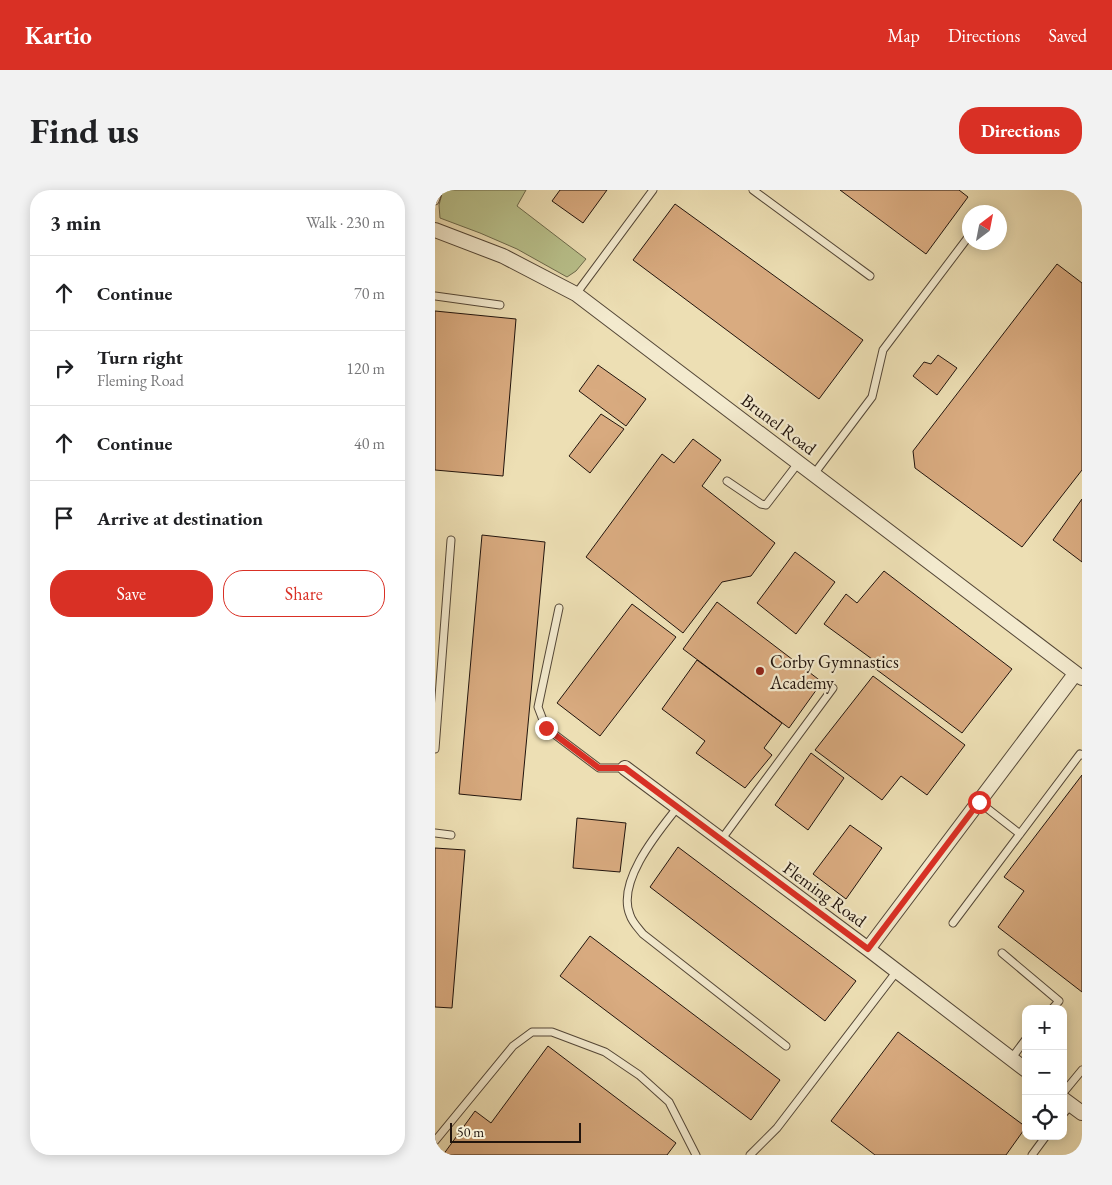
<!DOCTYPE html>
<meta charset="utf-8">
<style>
:root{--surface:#fff;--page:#f2f2f2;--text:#202124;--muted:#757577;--line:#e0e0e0;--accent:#d93025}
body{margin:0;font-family:"EB Garamond",serif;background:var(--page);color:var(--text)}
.controls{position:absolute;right:15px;bottom:15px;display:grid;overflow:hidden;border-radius:10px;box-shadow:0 2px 12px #0003}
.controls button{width:45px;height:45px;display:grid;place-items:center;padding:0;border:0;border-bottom:1px solid var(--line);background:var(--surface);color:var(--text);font:25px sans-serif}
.compass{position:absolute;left:527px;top:15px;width:45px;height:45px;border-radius:50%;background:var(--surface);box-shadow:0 2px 12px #0003;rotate:32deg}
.scale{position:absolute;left:15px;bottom:12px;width:131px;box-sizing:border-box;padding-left:5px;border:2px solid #21140d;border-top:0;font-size:14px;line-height:18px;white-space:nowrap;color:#21140d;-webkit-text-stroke:4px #f3eace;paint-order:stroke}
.stop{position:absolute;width:15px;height:15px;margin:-11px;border:4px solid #d93025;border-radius:50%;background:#fff}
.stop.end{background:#d93025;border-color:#fff;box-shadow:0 1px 5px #0008}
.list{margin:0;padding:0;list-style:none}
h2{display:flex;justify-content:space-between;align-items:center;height:65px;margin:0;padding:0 20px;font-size:21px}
h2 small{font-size:16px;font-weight:400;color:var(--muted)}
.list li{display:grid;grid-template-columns:32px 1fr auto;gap:15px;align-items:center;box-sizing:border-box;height:75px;padding:0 20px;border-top:1px solid var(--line)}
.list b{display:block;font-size:19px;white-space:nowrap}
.list p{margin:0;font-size:16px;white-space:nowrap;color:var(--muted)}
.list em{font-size:16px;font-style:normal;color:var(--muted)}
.actions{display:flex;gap:10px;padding:15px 20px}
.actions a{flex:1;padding:11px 0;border:1px solid var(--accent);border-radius:20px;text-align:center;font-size:18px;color:var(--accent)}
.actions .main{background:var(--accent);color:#fff}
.icon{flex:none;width:28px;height:28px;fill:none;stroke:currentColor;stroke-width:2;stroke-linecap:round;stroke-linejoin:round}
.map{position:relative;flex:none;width:647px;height:965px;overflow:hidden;border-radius:20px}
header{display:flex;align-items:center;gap:30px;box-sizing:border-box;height:70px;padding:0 25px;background:var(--accent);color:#fff}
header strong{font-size:24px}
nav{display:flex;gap:28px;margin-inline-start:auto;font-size:18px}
.intro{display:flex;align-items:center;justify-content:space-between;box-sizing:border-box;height:120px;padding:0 30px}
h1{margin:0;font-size:35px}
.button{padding:12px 22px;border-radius:20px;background:var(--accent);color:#fff;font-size:18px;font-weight:700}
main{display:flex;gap:30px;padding:0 30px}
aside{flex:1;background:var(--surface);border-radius:20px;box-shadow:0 2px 12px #0003}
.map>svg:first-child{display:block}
.green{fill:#b9c18c;stroke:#6d6a4c}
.building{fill:#d9ab80;stroke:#21140d}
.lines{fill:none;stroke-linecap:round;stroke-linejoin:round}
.lane-casing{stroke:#544737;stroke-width:9}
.street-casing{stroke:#544737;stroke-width:16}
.lane{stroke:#f3eace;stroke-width:7}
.street{stroke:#f3eace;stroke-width:14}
.route{stroke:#d93025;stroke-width:6}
.poi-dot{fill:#8f2418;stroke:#f3eace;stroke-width:2}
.labels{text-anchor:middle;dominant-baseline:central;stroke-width:4.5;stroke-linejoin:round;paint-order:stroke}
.street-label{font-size:18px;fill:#21140d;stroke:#f3eace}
.poi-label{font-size:18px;fill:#21140d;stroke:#f3eace;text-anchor:start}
</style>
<header>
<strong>Kartio</strong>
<nav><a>Map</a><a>Directions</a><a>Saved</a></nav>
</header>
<div class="intro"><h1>Find us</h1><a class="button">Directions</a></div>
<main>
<aside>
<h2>3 min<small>Walk · 230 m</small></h2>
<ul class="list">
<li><svg class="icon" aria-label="ahead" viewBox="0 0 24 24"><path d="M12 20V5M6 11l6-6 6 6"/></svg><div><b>Continue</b></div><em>70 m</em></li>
<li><svg class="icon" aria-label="right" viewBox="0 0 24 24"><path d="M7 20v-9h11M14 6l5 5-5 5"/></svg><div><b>Turn right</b><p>Fleming Road</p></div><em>120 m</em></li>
<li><svg class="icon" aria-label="ahead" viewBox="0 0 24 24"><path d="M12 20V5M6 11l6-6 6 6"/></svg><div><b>Continue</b></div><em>40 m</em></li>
<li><svg class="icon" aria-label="arrive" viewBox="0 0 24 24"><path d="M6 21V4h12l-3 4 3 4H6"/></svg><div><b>Arrive at destination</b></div></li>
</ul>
<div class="actions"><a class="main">Save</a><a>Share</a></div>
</aside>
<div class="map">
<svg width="647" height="965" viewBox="0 0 647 965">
<rect width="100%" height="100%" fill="#eddfb4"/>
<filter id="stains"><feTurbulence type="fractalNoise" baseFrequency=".004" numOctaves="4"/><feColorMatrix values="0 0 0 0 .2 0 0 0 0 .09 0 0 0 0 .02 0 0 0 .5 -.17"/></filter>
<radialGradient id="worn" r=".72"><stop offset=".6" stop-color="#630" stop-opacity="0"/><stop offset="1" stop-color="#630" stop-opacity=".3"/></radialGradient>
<path class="green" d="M8 0H91L82 16 151 69 141 81 132 87 82 59 45 43 5 28 4 15Z"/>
<path class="building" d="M125 0H172L148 33 117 11Z
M405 0H524L533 7 491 64Z
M240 14 428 150 384 209 198 70Z
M622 74 647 93V280L587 357 480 278 478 261Z
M0 121 81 129 68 286 0 280Z
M503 165 522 178 502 205 478 186 489 172 496 174Z
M163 175 211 209 191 236 144 201Z
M166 224 189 239 155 283 134 266Z
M258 249 286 270 267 296 340 353 316 386 287 392 248 443 151 367 227 264 239 273Z
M647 309V372L618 350Z
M47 345 110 352 86 610 24 604Z
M360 362 400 392 361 444 322 413Z
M449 381 577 479 527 543 434 474 437 469 389 434 411 404 422 413Z
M282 412 387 492 354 538 248 459Z
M197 414 241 447 165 546 122 513Z
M262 470 347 533 329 558 337 565 310 598 261 563 270 551 227 519Z
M438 486 530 555 492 605 466 586 447 610 380 560Z
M376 563 409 588 373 640 340 615Z
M647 585V802L563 737 589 701 569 687Z
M142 628 191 633 185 682 138 678Z
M415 635 447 658 411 709 378 684Z
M243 657 421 791 390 831 215 697Z
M0 658 30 660 17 818 0 817Z
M155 746 345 890 316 930 125 786Z
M463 842 591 937 571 965H440L396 931Z
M113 856 241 953 232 965H8L40 921 56 933Z"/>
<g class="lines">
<defs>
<path id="lane" d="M318 0 435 86
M0 11 4 0
M141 104 218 0
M0 106 65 115
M379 284 437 207 448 160 534 46
M292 291 326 314 331 315 364 272
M124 418 103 517 111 538 164 578H190
M0 559 16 350
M544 612 585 644
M242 618C223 642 181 692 195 725 197 732 204 739 208 744L351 856
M0 643 16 645
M286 650 398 498
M518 733 645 564 647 565
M567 763 624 811 617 819
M576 869 591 849
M628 903 647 880
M628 924 636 915
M0 951 78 856 97 842H117L170 862 204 885 234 912 261 965
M315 965 342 938 462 781
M597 965 611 946"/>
<path id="street" d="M0 40 68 66 141 104 647 488
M190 578 433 759 591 880
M433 759 640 484
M628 909 647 923"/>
</defs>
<use href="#lane" class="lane-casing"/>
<use href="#street" class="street-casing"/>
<use href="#lane" class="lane"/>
<use href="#street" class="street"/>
</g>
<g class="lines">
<path class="route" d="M111 538 164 578H190L433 759 544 612"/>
</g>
<circle class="poi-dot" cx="325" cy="481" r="5"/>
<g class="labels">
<g class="street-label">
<text transform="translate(344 234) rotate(37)">Brunel Road</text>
<text transform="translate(390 704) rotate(36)">Fleming Road</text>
</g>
<g class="poi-label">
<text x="335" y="471">Corby Gymnastics<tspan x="335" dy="21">Academy</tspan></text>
</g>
</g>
<rect width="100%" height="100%" filter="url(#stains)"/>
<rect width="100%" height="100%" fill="url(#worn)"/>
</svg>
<div class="controls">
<button>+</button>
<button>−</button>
<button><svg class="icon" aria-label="locate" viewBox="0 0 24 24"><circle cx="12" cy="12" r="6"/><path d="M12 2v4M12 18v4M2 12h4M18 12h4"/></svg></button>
</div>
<svg class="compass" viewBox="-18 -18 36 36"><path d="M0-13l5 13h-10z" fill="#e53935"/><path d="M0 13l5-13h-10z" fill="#757577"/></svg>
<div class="scale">50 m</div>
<div class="stop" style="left:544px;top:612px"></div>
<div class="stop end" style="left:111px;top:538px"></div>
</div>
</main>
